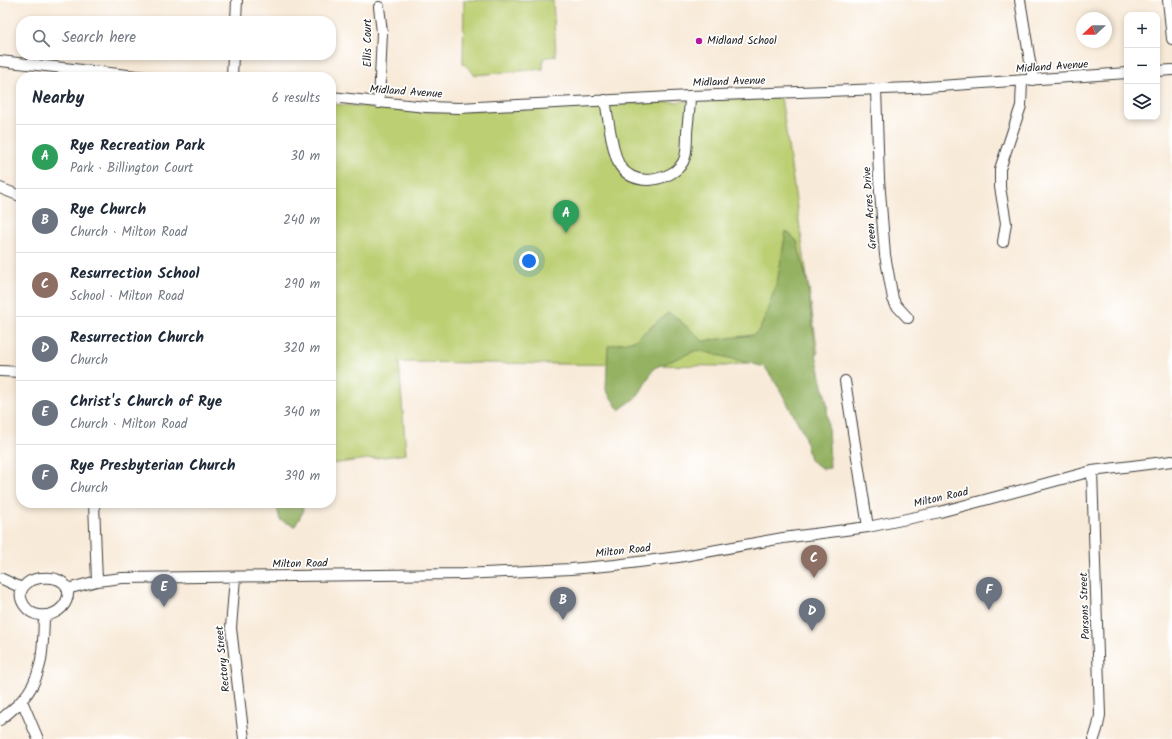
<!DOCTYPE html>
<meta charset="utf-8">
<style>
:root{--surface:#fff;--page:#f6f6f7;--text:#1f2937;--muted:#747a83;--line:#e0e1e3;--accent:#ea580c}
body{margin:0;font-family:Kalam,sans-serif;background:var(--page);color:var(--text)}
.controls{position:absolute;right:12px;top:12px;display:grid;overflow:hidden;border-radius:8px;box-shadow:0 2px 6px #0003}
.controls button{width:36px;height:36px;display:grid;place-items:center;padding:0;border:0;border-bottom:1px solid var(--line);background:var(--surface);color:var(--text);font:20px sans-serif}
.compass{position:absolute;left:1076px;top:12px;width:36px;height:36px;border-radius:50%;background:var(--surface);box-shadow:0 2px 6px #0003;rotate:248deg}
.you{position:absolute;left:529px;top:261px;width:14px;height:14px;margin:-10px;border:3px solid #fff;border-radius:50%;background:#1a73e8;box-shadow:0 0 0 6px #1a73e833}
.badge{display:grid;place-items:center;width:26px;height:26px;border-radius:50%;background:var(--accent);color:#fff;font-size:13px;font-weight:700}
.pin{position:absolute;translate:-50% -33px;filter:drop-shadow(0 1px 2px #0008)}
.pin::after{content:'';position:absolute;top:21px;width:14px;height:12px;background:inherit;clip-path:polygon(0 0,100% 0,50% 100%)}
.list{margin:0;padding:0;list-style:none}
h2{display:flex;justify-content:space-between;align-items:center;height:52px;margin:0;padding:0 16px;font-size:17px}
h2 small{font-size:13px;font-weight:400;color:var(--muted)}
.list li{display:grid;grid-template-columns:26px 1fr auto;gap:12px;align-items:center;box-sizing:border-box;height:64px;padding:0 16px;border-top:1px solid var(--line)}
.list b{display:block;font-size:15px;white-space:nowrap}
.list p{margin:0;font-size:13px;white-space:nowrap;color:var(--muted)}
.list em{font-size:13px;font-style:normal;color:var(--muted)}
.icon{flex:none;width:22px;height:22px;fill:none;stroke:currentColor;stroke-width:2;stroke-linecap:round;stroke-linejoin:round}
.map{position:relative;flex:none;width:1172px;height:739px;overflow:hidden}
.search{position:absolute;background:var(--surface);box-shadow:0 2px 6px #0003;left:16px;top:16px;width:320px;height:44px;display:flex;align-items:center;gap:10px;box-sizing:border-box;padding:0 14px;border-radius:16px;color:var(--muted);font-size:15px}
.panel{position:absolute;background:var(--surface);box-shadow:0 2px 6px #0003;left:16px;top:72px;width:320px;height:436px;border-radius:16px}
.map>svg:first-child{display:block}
.green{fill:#bccf72;stroke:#6c7647}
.forest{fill:#95b264;stroke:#586740}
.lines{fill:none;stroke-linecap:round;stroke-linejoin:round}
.minor-casing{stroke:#3d3b38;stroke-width:12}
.minor{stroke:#fff;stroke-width:10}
.poi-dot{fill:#b5179e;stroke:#fff;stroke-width:1.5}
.labels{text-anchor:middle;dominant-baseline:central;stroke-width:3.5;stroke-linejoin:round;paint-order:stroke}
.poi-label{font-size:11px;fill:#1c1c1c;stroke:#fff;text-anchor:start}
.street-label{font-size:11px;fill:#1c1c1c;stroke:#fff}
</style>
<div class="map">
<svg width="1172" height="739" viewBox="0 0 1172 739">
<rect width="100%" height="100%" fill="#fff"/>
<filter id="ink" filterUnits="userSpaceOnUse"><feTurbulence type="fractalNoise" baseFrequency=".025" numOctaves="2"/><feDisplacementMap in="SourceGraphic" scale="8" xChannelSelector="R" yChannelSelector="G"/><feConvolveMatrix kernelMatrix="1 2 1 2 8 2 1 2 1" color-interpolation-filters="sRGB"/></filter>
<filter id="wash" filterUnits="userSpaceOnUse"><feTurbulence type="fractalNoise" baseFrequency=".012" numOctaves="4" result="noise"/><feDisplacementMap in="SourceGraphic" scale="16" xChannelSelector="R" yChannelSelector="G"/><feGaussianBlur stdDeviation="0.9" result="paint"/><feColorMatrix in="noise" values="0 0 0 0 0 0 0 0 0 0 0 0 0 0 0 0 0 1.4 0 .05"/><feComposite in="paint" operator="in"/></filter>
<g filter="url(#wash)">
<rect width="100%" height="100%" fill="#f8ead8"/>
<path class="green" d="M464 0H553L556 56 543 58V69L475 75 463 63Z
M781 97 818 353 725 366 399 362 406 454 331 464V104L428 112Z"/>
<path class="forest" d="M786 231 797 241 808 285 816 354 827 404 830 468 823 469 810 460 804 434 779 388 765 367 697 350 654 368 638 396 619 410 606 390 608 346 635 340 668 313 676 317 703 341 753 335 760 330 777 283Z
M276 503H302L303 512 295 526 280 520Z"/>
</g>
<g filter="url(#ink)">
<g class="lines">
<defs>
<path id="minor" d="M1020 0 1033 80
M1168 0 1172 39
M379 7 382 32 379 103
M236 21 237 0
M0 61 146 77
M1157 71 1172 70
M232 77 233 55
M876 89 879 179 885 255 893 299 896 305 908 318
M331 97 426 107 459 108 690 96 911 88 1127 73
M605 100C608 116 612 153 620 166 627 176 636 180 648 180 663 179 681 172 685 157 687 149 687 140 687 132 688 120 690 108 690 96
M0 188 20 196
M1003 242 1006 223 1000 187V169L1021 106 1022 81
M0 371 21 372
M845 381 868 527
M1092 471 1100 715 1098 726 1094 739
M94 503 97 581
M235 577 231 628 244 739
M0 578 22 588
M40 578C45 578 51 577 56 579 80 586 65 619 39 615 32 614 28 611 24 605 15 591 26 580 40 578Z
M67 589 97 581 122 578 463 574 571 569 615 565 678 557 783 538 868 527 940 512 1092 471 1172 461
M22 701 38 739
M0 720C7 714 15 708 21 701 44 678 43 646 44 616"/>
</defs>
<use href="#minor" class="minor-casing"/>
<use href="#minor" class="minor"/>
</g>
</g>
<circle class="poi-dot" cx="699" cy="41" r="4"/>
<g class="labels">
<g class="poi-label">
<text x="707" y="41">Midland School</text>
</g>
<g class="street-label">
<text transform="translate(368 43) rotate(-90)">Ellis Court</text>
<text transform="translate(1052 67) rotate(-4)">Midland Avenue</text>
<text transform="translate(729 82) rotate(-2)">Midland Avenue</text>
<text transform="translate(406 92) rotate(4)">Midland Avenue</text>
<text transform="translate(870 208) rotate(-94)">Green Acres Drive</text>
<text transform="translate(941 498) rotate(-13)">Milton Road</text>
<text transform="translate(623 551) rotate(-6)">Milton Road</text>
<text transform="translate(300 564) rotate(-1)">Milton Road</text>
<text transform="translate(1085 606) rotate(-92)">Parsons Street</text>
<text transform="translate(223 659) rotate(-96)">Rectory Street</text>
</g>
</g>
</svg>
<div class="controls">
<button>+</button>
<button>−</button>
<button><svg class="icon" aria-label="layers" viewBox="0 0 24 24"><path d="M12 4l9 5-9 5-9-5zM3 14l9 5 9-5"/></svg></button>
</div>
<svg class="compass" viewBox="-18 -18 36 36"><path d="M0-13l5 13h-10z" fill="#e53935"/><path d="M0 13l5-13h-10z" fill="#747a83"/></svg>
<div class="you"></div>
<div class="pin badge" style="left:566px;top:233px;background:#2e9e5b">A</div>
<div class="pin badge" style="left:563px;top:620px;background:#6b7280">B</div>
<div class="pin badge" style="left:814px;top:578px;background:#8d6e63">C</div>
<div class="pin badge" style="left:812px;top:631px;background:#6b7280">D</div>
<div class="pin badge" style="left:164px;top:607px;background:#6b7280">E</div>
<div class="pin badge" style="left:989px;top:610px;background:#6b7280">F</div>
<div class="search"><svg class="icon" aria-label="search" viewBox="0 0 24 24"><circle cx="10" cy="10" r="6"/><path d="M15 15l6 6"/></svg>Search here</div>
<section class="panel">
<h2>Nearby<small>6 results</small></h2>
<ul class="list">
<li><span class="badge" style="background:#2e9e5b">A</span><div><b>Rye Recreation Park</b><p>Park · Billington Court</p></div><em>30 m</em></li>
<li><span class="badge" style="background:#6b7280">B</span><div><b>Rye Church</b><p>Church · Milton Road</p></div><em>240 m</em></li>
<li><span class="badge" style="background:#8d6e63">C</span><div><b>Resurrection School</b><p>School · Milton Road</p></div><em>290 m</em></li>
<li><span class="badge" style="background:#6b7280">D</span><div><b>Resurrection Church</b><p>Church</p></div><em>320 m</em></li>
<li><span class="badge" style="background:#6b7280">E</span><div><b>Christ's Church of Rye</b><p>Church · Milton Road</p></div><em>340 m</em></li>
<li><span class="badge" style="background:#6b7280">F</span><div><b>Rye Presbyterian Church</b><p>Church</p></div><em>390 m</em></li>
</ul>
</section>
</div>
